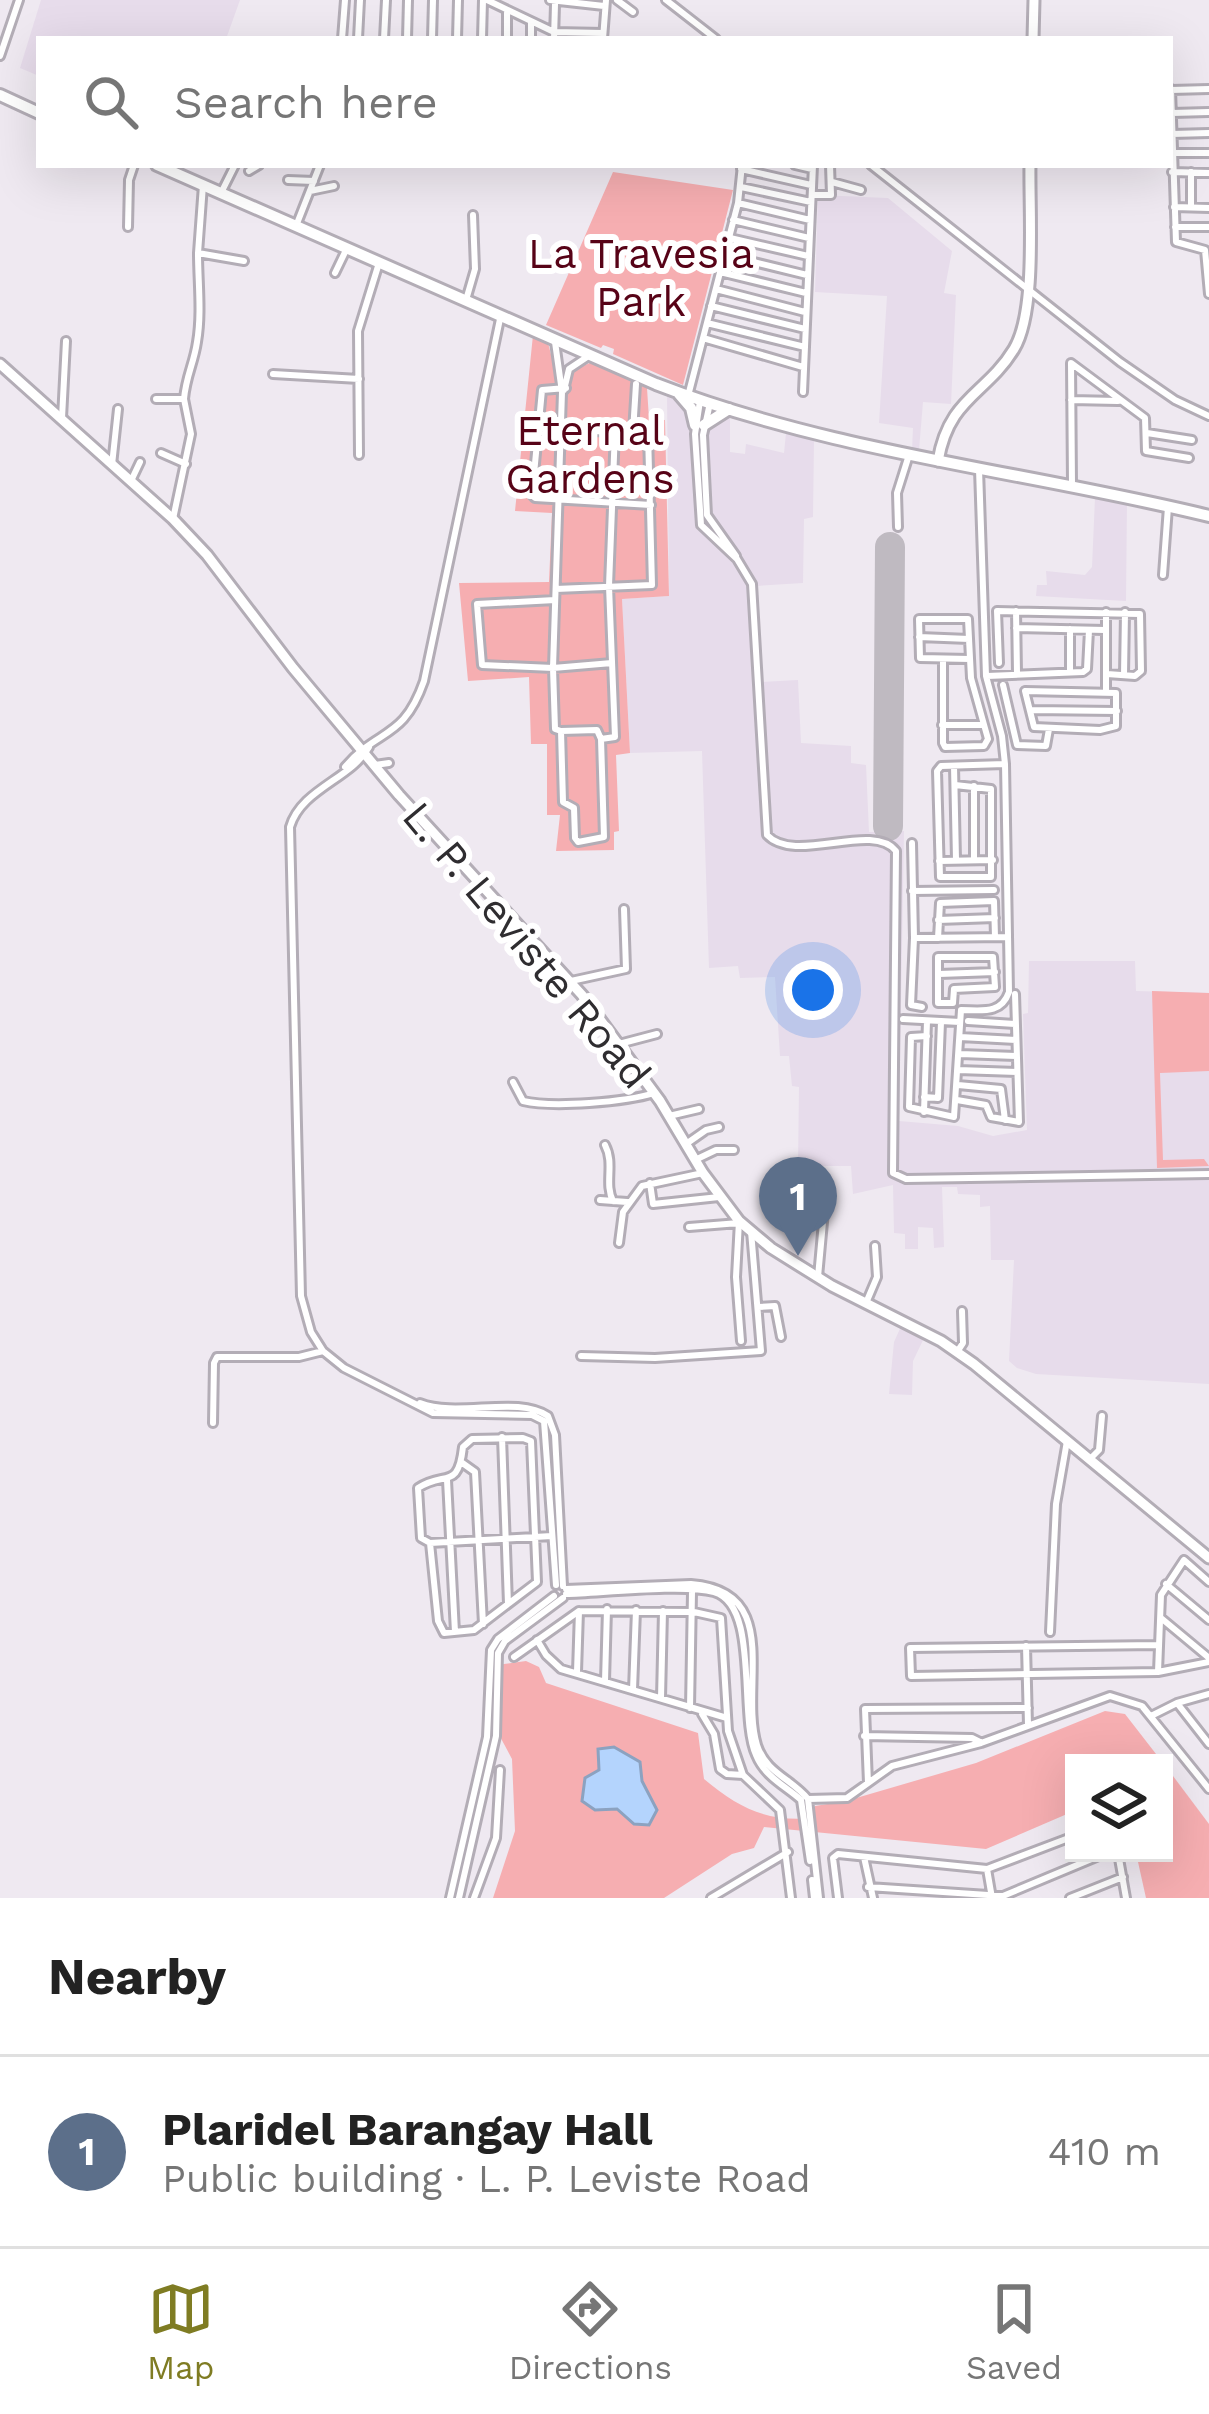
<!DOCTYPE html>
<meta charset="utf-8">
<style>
:root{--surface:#fff;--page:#f6f6f6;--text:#222;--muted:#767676;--line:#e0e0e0;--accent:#7f7c23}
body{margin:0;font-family:"Work Sans",sans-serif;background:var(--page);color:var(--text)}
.controls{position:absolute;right:36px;bottom:36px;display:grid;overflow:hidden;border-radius:0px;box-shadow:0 12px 48px #0002}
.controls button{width:108px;height:108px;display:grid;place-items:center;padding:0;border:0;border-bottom:3px solid var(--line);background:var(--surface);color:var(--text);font:60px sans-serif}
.you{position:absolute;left:813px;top:990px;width:42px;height:42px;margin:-30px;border:9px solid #fff;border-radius:50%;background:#1a73e8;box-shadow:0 0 0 18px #1a73e833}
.badge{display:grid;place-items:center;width:78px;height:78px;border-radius:50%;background:var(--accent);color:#fff;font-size:39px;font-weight:700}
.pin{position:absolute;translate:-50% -99px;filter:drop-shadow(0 3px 6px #0008)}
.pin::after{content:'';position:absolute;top:63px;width:42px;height:36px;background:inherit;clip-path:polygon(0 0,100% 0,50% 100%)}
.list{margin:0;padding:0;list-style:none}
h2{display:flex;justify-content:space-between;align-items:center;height:156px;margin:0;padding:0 48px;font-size:51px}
h2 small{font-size:39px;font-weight:400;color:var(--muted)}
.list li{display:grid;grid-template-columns:78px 1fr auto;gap:36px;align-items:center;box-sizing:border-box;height:192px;padding:0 48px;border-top:3px solid var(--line)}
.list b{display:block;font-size:45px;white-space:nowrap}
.list p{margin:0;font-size:39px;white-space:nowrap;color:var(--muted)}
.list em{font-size:39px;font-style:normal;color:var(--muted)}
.icon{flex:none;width:66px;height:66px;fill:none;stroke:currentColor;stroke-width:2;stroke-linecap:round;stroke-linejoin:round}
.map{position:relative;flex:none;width:1209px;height:1898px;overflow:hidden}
.search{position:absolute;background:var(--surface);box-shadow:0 12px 48px #0002;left:36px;right:36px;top:36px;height:132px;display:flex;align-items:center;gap:30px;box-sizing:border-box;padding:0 42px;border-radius:0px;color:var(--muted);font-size:45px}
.sheet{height:348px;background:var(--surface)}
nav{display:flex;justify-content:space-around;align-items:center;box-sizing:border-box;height:168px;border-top:3px solid var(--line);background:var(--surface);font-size:33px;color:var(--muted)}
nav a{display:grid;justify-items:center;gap:6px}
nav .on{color:var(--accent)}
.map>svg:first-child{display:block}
.built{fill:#e7dceb}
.green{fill:#f6aeb1}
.water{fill:#b4d4fd;stroke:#8ca2c0;stroke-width:3}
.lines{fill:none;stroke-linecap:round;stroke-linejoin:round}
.runway{stroke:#bfbac1;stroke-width:30}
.minor-casing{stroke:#b3adb6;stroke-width:12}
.major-casing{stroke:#b3adb6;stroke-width:15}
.highway-casing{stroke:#b3adb6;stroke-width:16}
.minor{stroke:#fff;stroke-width:6}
.major{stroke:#fff;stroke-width:9}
.highway{stroke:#fff;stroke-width:10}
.labels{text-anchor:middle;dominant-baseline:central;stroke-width:12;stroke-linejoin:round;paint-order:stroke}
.park-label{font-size:42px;fill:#570317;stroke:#fff}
.street-label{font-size:42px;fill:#2f2d30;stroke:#fff}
</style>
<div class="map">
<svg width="1209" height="1898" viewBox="0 0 1209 1898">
<rect width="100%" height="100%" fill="#efe9f1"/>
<path class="built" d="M41 0H240L226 39H39V76L20 68Z
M818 195 888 198 952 251 944 293 956 295 951 404 923 402 919 450H912L913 428 879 423 887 296 815 292Z
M667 394 730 415V452L745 454 746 444 784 453 786 433 814 440 813 517 804 519 803 583 756 586 760 682 798 680 801 743 851 746V763L866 765 869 832 904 831 899 1121 958 1126 993 1136 1027 1130 1023 1014 1028 1013 1029 961H1135L1136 991 1209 993V1384L1036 1374 1017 1368 1009 1361 1014 1260H991L990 1206 980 1207V1195L958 1194 957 1187H942L944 1247 934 1248 933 1228 918 1227V1249H905V1234L894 1233 893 1185 853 1194 851 1166H798L799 1087 792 1086 789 1056H780L775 977 740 978 738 966 709 968 702 751 630 753 622 599 669 596Z
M1095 498 1127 503 1126 601 1036 596 1037 585H1047L1046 571 1085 575 1092 567Z
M903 1322 926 1334 913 1361 912 1395 889 1394 894 1342Z"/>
<path class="green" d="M613 172 733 190 683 385 613 354 614 349 603 345 601 348 546 325Z
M533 335 548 343 553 362 574 370 592 362 647 388 649 419 665 420 669 596 622 599 630 753 616 755 619 831 614 832V850L556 851 560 815H547V744H531L529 677 468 681 459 583 549 582 552 513 515 511Z
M1152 991 1209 993V1071L1160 1073 1163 1160 1204 1159 1209 1166 1157 1168Z
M526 1661 539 1667 546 1683 698 1733 704 1779C739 1808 766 1822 812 1818L815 1806 846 1801 976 1763 1105 1711 1125 1714 1163 1763H1074V1811L986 1849 764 1827 754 1848 732 1854 664 1898H493L515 1831 512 1759 496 1729V1665Z
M1164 1764 1209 1824V1898H1146L1136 1853H1164Z"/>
<path class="water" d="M614 1747 640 1762 642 1781 657 1810 649 1825 634 1824 617 1809 595 1810 582 1801 585 1778 599 1770 598 1749Z"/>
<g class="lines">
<path class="runway" d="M888 826 890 547"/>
<defs>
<path id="minor" d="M487 0 554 32 603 33
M550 0 604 6
M617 0 633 12
M666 0 716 39
M342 39 345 0
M358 39 360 0
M384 39 386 0
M407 39 408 0
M432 39 433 0
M457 39 458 0
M482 39 483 0
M507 39V13
M531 39V22
M554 39 555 4
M603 39 606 0
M0 56 19 0
M1171 89 1176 242 1205 250 1209 294
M1171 90 1209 89
M1172 113 1209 112
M1172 134 1209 133
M1172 153H1209
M795 165 812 169
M871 165 1120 362 1175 400 1209 416
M741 169 811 185
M249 171 259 165
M1172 172 1209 173
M288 180 314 181
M832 182 861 190
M203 185 198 253 244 261
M741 187 811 202
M310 191 334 186
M221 193 235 165
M812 195H831L830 165
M738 203 810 220
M1174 207 1209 208
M1191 207V172
M733 220 809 238
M296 226 320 165
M128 227 129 180 134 165
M1175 227H1209
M730 238 808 256
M725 255 807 275
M720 272 806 293
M335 273 347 248
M716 289 805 312
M466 300 475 269 473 215
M711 306 805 329
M707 323 805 347
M703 338 803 367
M555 342 562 392 553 668 555 729 561 731 563 802 574 808 575 838 578 842 604 837 601 739
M273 374 359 379
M566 388 542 390 532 495 535 498 651 505
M564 390 569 369 590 355
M803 392 813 165
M688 396 738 203 742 165
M156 399H184C186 376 194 363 197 342 202 313 198 282 198 253
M1071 400 1118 401
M700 401 695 434 701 525 737 559 752 584 767 835C795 865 872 821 896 851L893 1173 906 1179 1209 1174
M710 403 703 435 707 515 736 556
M62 418 66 341
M633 432 636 384
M1147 433 1192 440
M161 453 186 464
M359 455 358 331 379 263
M112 465 118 409
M131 481 140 462
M1072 484 1071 363 1145 418 1146 451 1189 458
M173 519 191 434 184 399
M898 527 897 493 909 455
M1163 575 1168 507
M556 589 652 585 648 433 562 430
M555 600 477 604 482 665 553 668 612 663
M1016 611 1017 673
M1016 628 1105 630
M1070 629V672
M919 637 969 639
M943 660V743L945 747 984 746 988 739 971 678 968 619H919L920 658 970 659
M999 663 997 611 1140 614 1141 671 1135 676 1107 674
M1124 675 1125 612
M987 676 1083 672 1087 669 1089 630
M1003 685 1017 745 1046 746 1049 729
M1025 691 1116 693V726L1100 730 1034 727Z
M1106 691V612
M1031 710 1117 711
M942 725H983
M561 731 597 730 601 739
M601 739 615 737 609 586 615 430
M369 747C351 779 301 789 290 827L301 1296 311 1332 323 1351 344 1368 433 1413 532 1415 544 1421 556 1585
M375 765 389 763
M954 766 956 860
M345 767C379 727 403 741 424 681L500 319
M955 785 991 789V877H940L937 771 941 766 1005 764
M974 786V860
M912 843 914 938
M939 861 993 860
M912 891 994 890
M938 920 995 918
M938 938 940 903 994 901 995 937
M938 957H993L995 987 954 989 953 1003H938Z
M939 974 995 972
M571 981 626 969 624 909
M922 1007 911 1005 914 938 1008 937
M903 1019 960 1022
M968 1021 1015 1024
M927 1036 911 1037 909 1107 954 1117 961 1010C981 1010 1001 1015 1009 992L1005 764 1002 736 986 676 979 469
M960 1037 1016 1040
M619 1044 657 1034
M960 1054 1016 1056
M958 1070 1017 1072
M513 1082 523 1101C553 1108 626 1102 654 1093
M958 1085 1001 1089 1005 1120
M924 1097 938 1098 941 1022
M957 1100 986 1105 991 1117 1019 1122 1015 994
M924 1112 927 1021
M669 1116 699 1109
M686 1144 706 1130 719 1127
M605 1145C615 1164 604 1183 613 1201
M695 1160 716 1150H734
M650 1183 653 1204 719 1197
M600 1200 627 1202
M739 1221 736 1277 741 1341
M689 1227 739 1223
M619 1243 623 1212 642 1186 703 1173
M818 1277 824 1211
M866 1303 877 1277 875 1246
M758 1307 775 1306 781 1337
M957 1352 963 1343 962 1311
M581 1356 655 1358 761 1351 751 1231
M420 1403C458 1418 517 1395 548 1416L555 1435 563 1586
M213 1423 214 1363 217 1357H299L323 1351
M502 1437 508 1604
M472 1439 523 1438 531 1441 537 1582 474 1630 444 1633 438 1621 430 1543 421 1538 418 1488C445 1470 458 1491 463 1447Z
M1091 1458 1099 1450 1102 1416
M461 1462 475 1472 483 1624
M447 1480 455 1632
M430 1543 552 1536
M1166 1584 1209 1620
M566 1589 691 1584C784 1591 739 1685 757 1745 766 1773 792 1779 808 1799L819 1898
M566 1594C602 1593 683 1584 714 1592 760 1605 738 1716 756 1755 765 1777 784 1785 801 1800L810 1861
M1161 1618 1209 1658
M1050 1632 1056 1504 1067 1441
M537 1640 546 1655 561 1669 727 1718
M1158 1645 910 1648 911 1676 1158 1672 1209 1662
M1026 1646 1028 1725
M514 1657 579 1611 694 1612 721 1618 728 1731 743 1775 780 1810 791 1898
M577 1672 579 1611
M1158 1672 1161 1595 1184 1560 1209 1582
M605 1681 607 1609
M633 1690 636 1610
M661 1698 663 1611
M1177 1703 1209 1744
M690 1708 692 1592
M702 1714 714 1734 720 1769 727 1774 743 1775
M1151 1716 1177 1703 1209 1694
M864 1736 972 1738 980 1742
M868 1783 865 1709 1028 1708
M808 1799 847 1798 892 1766 981 1743 1110 1696 1142 1706 1209 1789
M1118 1853 1126 1898
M864 1857 873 1898
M987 1869 992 1898
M812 1880 814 1898
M868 1887 1003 1896 1106 1853
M450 1898 487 1737 491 1650 498 1639 554 1596
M459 1898 496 1736 498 1653 505 1641 563 1598
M474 1898 496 1838 500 1770
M711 1898 788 1852
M838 1898 833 1858 838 1854 987 1869 1074 1836
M1070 1898 1123 1877"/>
<path id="major" d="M1033 39 1034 0
M0 364 173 519 207 555 293 668 399 795 582 995 660 1101 703 1173 739 1221 771 1248 832 1286 941 1341 974 1364 1209 1558
M938 461C949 397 986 395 1014 349 1037 311 1029 211 1030 165"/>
<path id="highway" d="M0 95 39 113
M157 165 656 384C834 453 1025 471 1209 516
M679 394 691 408 695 425
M704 425 729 409"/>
</defs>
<use href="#minor" class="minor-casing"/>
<use href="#major" class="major-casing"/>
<use href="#highway" class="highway-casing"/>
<use href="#minor" class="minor"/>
<use href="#major" class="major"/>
<use href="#highway" class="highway"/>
</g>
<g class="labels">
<g class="park-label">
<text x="641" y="253">La Travesia<tspan x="641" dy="48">Park</tspan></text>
<text x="590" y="430">Eternal<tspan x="590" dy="48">Gardens</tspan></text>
</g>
<g class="street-label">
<text transform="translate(527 945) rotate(50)">L. P. Leviste Road</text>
</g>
</g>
</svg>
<div class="controls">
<button><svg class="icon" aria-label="layers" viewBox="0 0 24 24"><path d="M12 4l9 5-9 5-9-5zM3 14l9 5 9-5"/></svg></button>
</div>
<div class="you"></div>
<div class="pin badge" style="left:798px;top:1256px;background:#5c6f8a">1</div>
<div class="search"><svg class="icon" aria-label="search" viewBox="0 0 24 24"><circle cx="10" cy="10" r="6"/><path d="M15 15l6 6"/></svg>Search here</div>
</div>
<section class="sheet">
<h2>Nearby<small></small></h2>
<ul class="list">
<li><span class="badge" style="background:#5c6f8a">1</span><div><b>Plaridel Barangay Hall</b><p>Public building · L. P. Leviste Road</p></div><em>410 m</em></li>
</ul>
</section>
<nav>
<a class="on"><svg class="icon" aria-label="map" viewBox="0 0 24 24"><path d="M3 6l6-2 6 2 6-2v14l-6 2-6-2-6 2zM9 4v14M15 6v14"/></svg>Map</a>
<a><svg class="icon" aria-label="directions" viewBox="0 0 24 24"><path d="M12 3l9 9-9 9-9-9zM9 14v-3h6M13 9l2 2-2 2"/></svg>Directions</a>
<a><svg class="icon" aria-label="saved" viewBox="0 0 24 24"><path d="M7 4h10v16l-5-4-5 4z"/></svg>Saved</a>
</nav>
